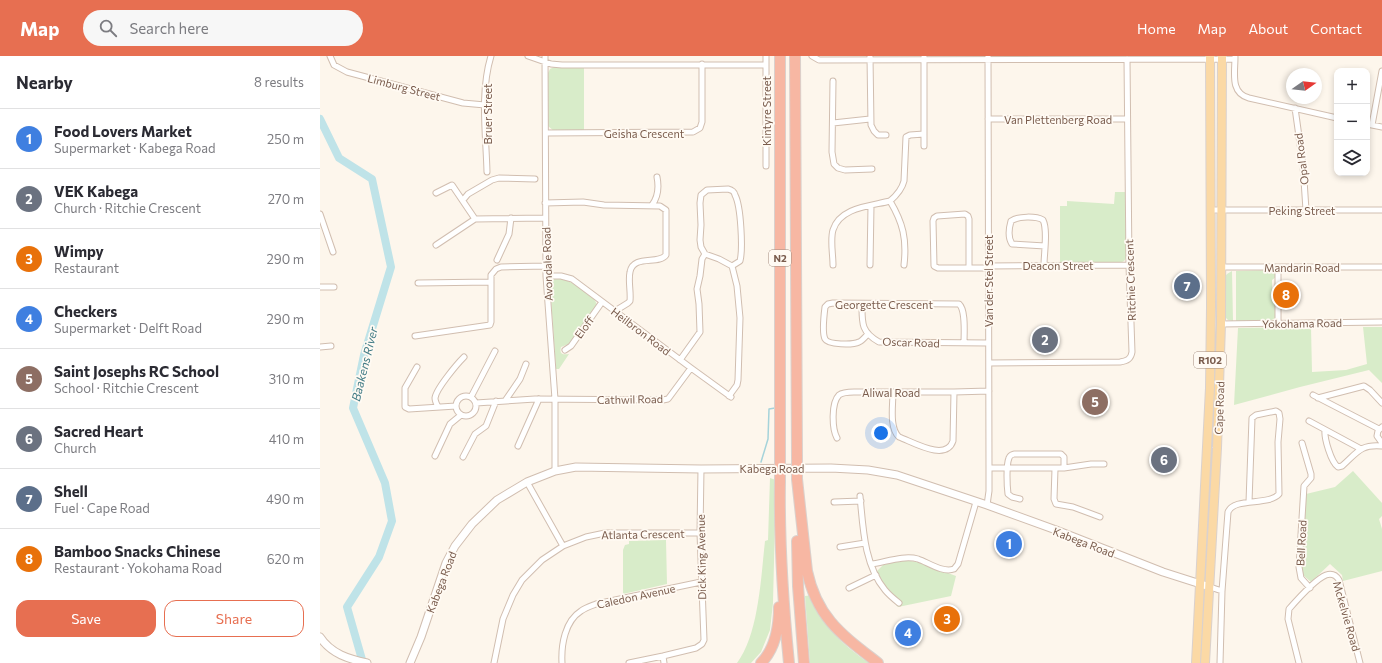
<!DOCTYPE html>
<meta charset="utf-8">
<style>
:root{--surface:#fff;--page:#f7f7f7;--text:#2b2b33;--muted:#7c7c81;--line:#e1e1e2;--accent:#e76f51}
body{margin:0;font-family:Commissioner,sans-serif;background:var(--page);color:var(--text)}
.controls{position:absolute;right:12px;top:12px;display:grid;overflow:hidden;border-radius:8px;box-shadow:0 2px 6px #0003}
.controls button{width:36px;height:36px;display:grid;place-items:center;padding:0;border:0;border-bottom:1px solid var(--line);background:var(--surface);color:var(--text);font:20px sans-serif}
.compass{position:absolute;left:966px;top:12px;width:36px;height:36px;border-radius:50%;background:var(--surface);box-shadow:0 2px 6px #0003;rotate:76deg}
.you{position:absolute;left:561px;top:377px;width:14px;height:14px;margin:-10px;border:3px solid #fff;border-radius:50%;background:#1a73e8;box-shadow:0 0 0 6px #1a73e833}
.badge{display:grid;place-items:center;width:26px;height:26px;border-radius:50%;background:var(--accent);color:#fff;font-size:13px;font-weight:700}
.pin{position:absolute;translate:-50% -50%;border:2px solid #fff;box-shadow:0 1px 4px #0006}
.list{margin:0;padding:0;list-style:none}
h2{display:flex;justify-content:space-between;align-items:center;height:52px;margin:0;padding:0 16px;font-size:17px}
h2 small{font-size:13px;font-weight:400;color:var(--muted)}
.list li{display:grid;grid-template-columns:26px 1fr auto;gap:12px;align-items:center;box-sizing:border-box;height:60px;padding:0 16px;border-top:1px solid var(--line)}
.list b{display:block;font-size:15px;white-space:nowrap}
.list p{margin:0;font-size:13px;white-space:nowrap;color:var(--muted)}
.list em{font-size:13px;font-style:normal;color:var(--muted)}
.actions{display:flex;gap:8px;padding:12px 16px}
.actions a{flex:1;padding:9px 0;border:1px solid var(--accent);border-radius:12px;text-align:center;font-size:14px;color:var(--accent)}
.actions .main{background:var(--accent);color:#fff}
.icon{flex:none;width:22px;height:22px;fill:none;stroke:currentColor;stroke-width:2;stroke-linecap:round;stroke-linejoin:round}
.map{position:relative;flex:none;width:1062px;height:607px;overflow:hidden}
header{display:flex;align-items:center;gap:24px;box-sizing:border-box;height:56px;padding:0 20px;background:var(--accent);color:#fff}
header strong{font-size:19px}
nav{display:flex;gap:22px;margin-inline-start:auto;font-size:14px}
.search{width:280px;height:36px;background:var(--page);display:flex;align-items:center;gap:10px;box-sizing:border-box;padding:0 14px;border-radius:22px;color:var(--muted);font-size:15px}
main{display:flex}
aside{flex:1;background:var(--surface)}
.map>svg:first-child{display:block}
.green{fill:#d8ecc9}
.lines{fill:none;stroke-linecap:round;stroke-linejoin:round}
.stream{stroke:#a5d3da;stroke-width:1.5}
.river{stroke:#bfe3e8;stroke-width:8}
.minor-casing{stroke:#d1beb0;stroke-width:7}
.tertiary-casing{stroke:#d1beb0;stroke-width:9}
.primary-casing{stroke:#dad1cd;stroke-width:10}
.motorway-casing{stroke:#dad1cd;stroke-width:12}
.minor{stroke:#fff;stroke-width:5}
.tertiary{stroke:#fff;stroke-width:7}
.primary{stroke:#fbd9a5;stroke-width:8}
.motorway{stroke:#f7b7a3;stroke-width:10}
.motorway-bridge-casing{stroke:#dad1cd;stroke-width:12;stroke-linecap:butt}
.motorway-bridge{stroke:#f7b7a3;stroke-width:10}
.labels{text-anchor:middle;dominant-baseline:central;stroke-width:3.5;stroke-linejoin:round;paint-order:stroke}
.shield{fill:#fffaf3;stroke:#a28b7f;stroke-width:1}
.shield-label{font-size:10px;font-weight:bold;fill:#7a5c4d}
.street-label{font-size:11px;fill:#7a5c4d;stroke:#fffaf3}
.water-label{font-size:12px;font-style:italic;fill:#437c86;stroke:#fffaf3}
</style>
<header>
<strong>Map</strong>
<div class="search"><svg class="icon" aria-label="search" viewBox="0 0 24 24"><circle cx="10" cy="10" r="6"/><path d="M15 15l6 6"/></svg>Search here</div>
<nav><a>Home</a><a>Map</a><a>About</a><a>Contact</a></nav>
</header>
<main>
<aside>
<h2>Nearby<small>8 results</small></h2>
<ul class="list">
<li><span class="badge" style="background:#3f7fe0">1</span><div><b>Food Lovers Market</b><p>Supermarket · Kabega Road</p></div><em>250 m</em></li>
<li><span class="badge" style="background:#6b7280">2</span><div><b>VEK Kabega</b><p>Church · Ritchie Crescent</p></div><em>270 m</em></li>
<li><span class="badge" style="background:#e8710a">3</span><div><b>Wimpy</b><p>Restaurant</p></div><em>290 m</em></li>
<li><span class="badge" style="background:#3f7fe0">4</span><div><b>Checkers</b><p>Supermarket · Delft Road</p></div><em>290 m</em></li>
<li><span class="badge" style="background:#8d6e63">5</span><div><b>Saint Josephs RC School</b><p>School · Ritchie Crescent</p></div><em>310 m</em></li>
<li><span class="badge" style="background:#6b7280">6</span><div><b>Sacred Heart</b><p>Church</p></div><em>410 m</em></li>
<li><span class="badge" style="background:#5c6f8a">7</span><div><b>Shell</b><p>Fuel · Cape Road</p></div><em>490 m</em></li>
<li><span class="badge" style="background:#e8710a">8</span><div><b>Bamboo Snacks Chinese</b><p>Restaurant · Yokohama Road</p></div><em>620 m</em></li>
</ul>
<div class="actions"><a class="main">Save</a><a>Share</a></div>
</aside>
<div class="map">
<svg width="1062" height="607" viewBox="0 0 1062 607">
<rect width="100%" height="100%" fill="#fdf6ec"/>
<path class="green" d="M234 11 264 12V75H234L228 70V17L230 13Z
M795 136H806L807 201 804 205 800 207H740V150H747V145L794 148Z
M951 214 955 217 956 221 952 224V242L956 240 955 262 950 265H916V215Z
M912 215 913 265 908 264 904 260V222L907 218Z
M238 221C248 224 277 239 277 250L251 287 241 291C239 298 243 299 249 298L239 313H236L230 229 232 224Z
M991 271 992 316 1026 314 1047 308 1043 271H1062V327L1049 314 980 331 914 349 918 272Z
M1033 415 1062 447V460L1059 463 1062 473V515L1023 525 1022 519 1010 508 991 526 983 519 981 511 986 438 1015 431Z
M450 422 456 424 453 547 450 574 441 596 431 607H417C439 578 441 520 445 485L448 484Z
M346 484 347 528 303 538V494L305 489 309 488V485Z
M582 504 598 506 636 520 631 540 578 551 576 549 581 547C572 539 558 529 557 515L563 509Z
M492 539C506 573 519 586 549 607H490L485 540Z"/>
<g class="lines">
<path class="stream" d="M441 406 448 383 449 353 455 352"/>
<path class="river" d="M0 63 19 102 52 123 71 211 44 299 33 352 65 427 72 465 59 501 27 551 43 607"/>
<defs>
<path id="minor" d="M10 0 14 9 27 16 143 47 165 49
M208 0 231 8 242 9H446
M225 0 226 220 235 343V415
M492 0 499 4 915 3
M550 1 551 69 554 75 558 79H566
M915 1C915 17 910 37 929 42L1017 62
M513 25 512 96 514 108 518 112 525 114 552 113
M975 52 983 109 986 154
M668 63H807
M513 67 550 63
M1047 68 1062 71
M1052 69 1062 15
M226 77 373 76 380 72 382 66V8
M604 90V1
M446 110V0
M167 116C166 78 160 36 171 0
M116 137 132 129 155 163
M143 144 148 138 172 124 179 122 215 123
M570 145C583 167 587 183 584 209
M225 147 263 146 284 149 340 150 346 154V199C339 209 313 198 310 216 308 225 311 235 310 245L308 247 295 255
M332 149C338 141 339 131 337 121
M890 154H1062
M0 158 13 196
M116 189 155 163 225 162
M177 204 189 178 191 162
M513 209C513 198 510 184 513 174 520 151 551 150 570 145 577 139 582 133 584 125L586 81 590 79 604 78
M550 209 551 150
M724 209C724 198 728 174 723 164 716 160 698 160 691 165 689 172 688 182 692 188L725 190
M668 210 809 209
M901 211H1062
M958 211V267
M649 212V163L648 160 645 158 617 160 614 162 613 165 614 210 618 212H668
M226 220H241L252 223 371 312 411 341
M98 227 171 226
M0 231H14
M542 248C542 267 541 276 559 286L668 287
M901 268 1062 266
M548 278C545 281 542 285 539 286 533 289 508 289 505 283 502 277 504 259 505 251L508 248 513 247 639 248C646 254 644 277 644 287
M95 280 170 269 171 266V219L176 213 181 211 226 210
M0 291 11 290
M245 294 251 290 282 246
M360 304 380 276 379 248 377 233 380 220 382 203 385 198
M669 307 800 306C807 305 811 303 812 296L809 209 807 3
M97 311 85 332V351L89 353 136 350
M573 336C573 349 569 372 579 381 593 386 626 406 633 385L634 336
M993 339 1059 373
M136 350a10 10 0 1 1 20 0a10 10 0 1 1-20 0Z
M409 340 417 329 418 324 420 262 417 230 412 210 399 203 385 198 381 191 380 184 381 169 380 147 381 139 387 134 408 133C412 134 414 135 415 139 421 150 423 193 420 205L412 210
M151 341 175 295
M998 342 1044 330 1050 334 1062 347
M185 345 200 323 206 308
M156 347 215 343 343 344 348 343 351 339 371 312
M118 351C117 349 115 345 115 342 116 333 137 308 144 301
M989 365 1041 393
M1062 371 1058 375 1057 380 1062 387
M1005 374C1004 382 1011 406 1018 411L1022 410C1037 397 1040 388 1062 390
M517 382C512 373 511 347 519 339 523 336 529 336 534 336H634L669 335
M982 387 991 418V422L984 430 979 511 981 522 990 532
M198 390 219 343
M115 400 130 368 141 359
M143 401 155 378 166 370 176 345
M669 412H744L771 408H784
M735 413 734 443 736 448 753 451 780 461
M207 426 243 490
M540 440C543 471 544 509 565 534 569 539 574 543 579 547
M700 443 692 441 688 438C687 430 686 409 689 402 690 399 691 399 694 398H741L744 401V412
M514 446 541 445
M667 449 669 435V412L668 0
M520 491 545 487
M552 508C566 506 584 499 598 503 609 507 623 517 634 513L638 508 656 446
M890 531 902 535
M529 532 556 519
M343 600 344 607
M174 607 183 563 193 539 202 524 222 504 243 490 266 481 285 477H380
M242 607C241 589 245 565 261 555 265 552 271 550 276 548L381 526
M309 607 343 600 376 592 382 588 384 584 380 477 381 413
M900 607 902 535 908 456C914 441 949 450 959 438L958 386 960 363 959 357 956 355 936 359 932 362 929 446
M979 607 968 563 969 553C976 545 996 523 1006 519 1012 517 1016 519 1019 524L1040 607"/>
<path id="tertiary" d="M0 581C11 598 29 603 47 607
M90 607 101 581 126 507 135 490 152 468 177 444 207 426 235 415 256 411 381 413 511 412 548 414 577 419 667 449 736 474 843 516 890 531"/>
<path id="primary" d="M876 607 890 332 891 250 890 0
M885 607 897 392 901 268 902 0"/>
<path id="motorway" d="M475 0 477 403
M460 403V0
M477 423 487 515C497 562 522 579 558 607
M460 425C459 486 463 546 469 607
M477 485 478 530 484 607
M441 607C456 592 459 571 459 551"/>
</defs>
<use href="#minor" class="minor-casing"/>
<use href="#tertiary" class="tertiary-casing"/>
<use href="#primary" class="primary-casing"/>
<use href="#motorway" class="motorway-casing"/>
<use href="#minor" class="minor"/>
<use href="#tertiary" class="tertiary"/>
<use href="#primary" class="primary"/>
<use href="#motorway" class="motorway"/>
<defs>
<path id="motorway-bridge" d="M460 403V425
M477 403V423"/>
</defs>
<use href="#motorway-bridge" class="motorway-bridge-casing"/>
<use href="#motorway-bridge" class="motorway-bridge"/>
</g>
<g class="labels">
<g class="shield">
<rect x="449" y="194" width="22" height="16" rx="3"/>
<rect x="874" y="296" width="32" height="16" rx="3"/>
</g>
<g class="shield-label">
<text x="460" y="202">N2</text>
<text x="890" y="304">R102</text>
</g>
<g class="street-label">
<text transform="translate(84 31) rotate(15)">Limburg Street</text>
<text transform="translate(446 55) rotate(-90)">Kintyre Street</text>
<text transform="translate(167 58) rotate(-90)">Bruer Street</text>
<text x="738" y="63">Van Plettenberg Road</text>
<text x="324" y="77">Geisha Crescent</text>
<text transform="translate(981 103) rotate(-97)">Opal Road</text>
<text x="982" y="154">Peking Street</text>
<text transform="translate(227 208) rotate(-92)">Avondale Road</text>
<text x="738" y="209">Deacon Street</text>
<text x="982" y="211">Mandarin Road</text>
<text transform="translate(810 224) rotate(-92)">Ritchie Crescent</text>
<text transform="translate(668 225) rotate(-90)">Van der Stel Street</text>
<text x="564" y="248">Georgette Crescent</text>
<text transform="translate(982 267) rotate(-1)">Yokohama Road</text>
<text transform="translate(264 271) rotate(-54)">Eloff</text>
<text transform="translate(321 275) rotate(37)">Heilbron Road</text>
<text transform="translate(591 286) rotate(2)">Oscar Road</text>
<text x="571" y="336">Aliwal Road</text>
<text transform="translate(310 343) rotate(-1)">Cathwil Road</text>
<text transform="translate(899 352) rotate(-88)">Cape Road</text>
<text x="452" y="412">Kabega Road</text>
<text transform="translate(323 478) rotate(-1)">Atlanta Crescent</text>
<text transform="translate(764 486) rotate(21)">Kabega Road</text>
<text transform="translate(981 487) rotate(-87)">Bell Road</text>
<text transform="translate(381 501) rotate(-91)">Dick King Avenue</text>
<text transform="translate(121 526) rotate(-69)">Kabega Road</text>
<text transform="translate(316 540) rotate(-12)">Caledon Avenue</text>
<text transform="translate(1027 560) rotate(74)">Mckelvie Road</text>
</g>
<g class="water-label">
<text transform="translate(44 308) rotate(-76)">Baakens River</text>
</g>
</g>
</svg>
<div class="controls">
<button>+</button>
<button>−</button>
<button><svg class="icon" aria-label="layers" viewBox="0 0 24 24"><path d="M12 4l9 5-9 5-9-5zM3 14l9 5 9-5"/></svg></button>
</div>
<svg class="compass" viewBox="-18 -18 36 36"><path d="M0-13l5 13h-10z" fill="#e53935"/><path d="M0 13l5-13h-10z" fill="#7c7c81"/></svg>
<div class="you"></div>
<div class="pin badge" style="left:689px;top:488px;background:#3f7fe0">1</div>
<div class="pin badge" style="left:725px;top:284px;background:#6b7280">2</div>
<div class="pin badge" style="left:627px;top:563px;background:#e8710a">3</div>
<div class="pin badge" style="left:588px;top:577px;background:#3f7fe0">4</div>
<div class="pin badge" style="left:775px;top:346px;background:#8d6e63">5</div>
<div class="pin badge" style="left:844px;top:404px;background:#6b7280">6</div>
<div class="pin badge" style="left:867px;top:230px;background:#5c6f8a">7</div>
<div class="pin badge" style="left:966px;top:239px;background:#e8710a">8</div>
</div>
</main>
